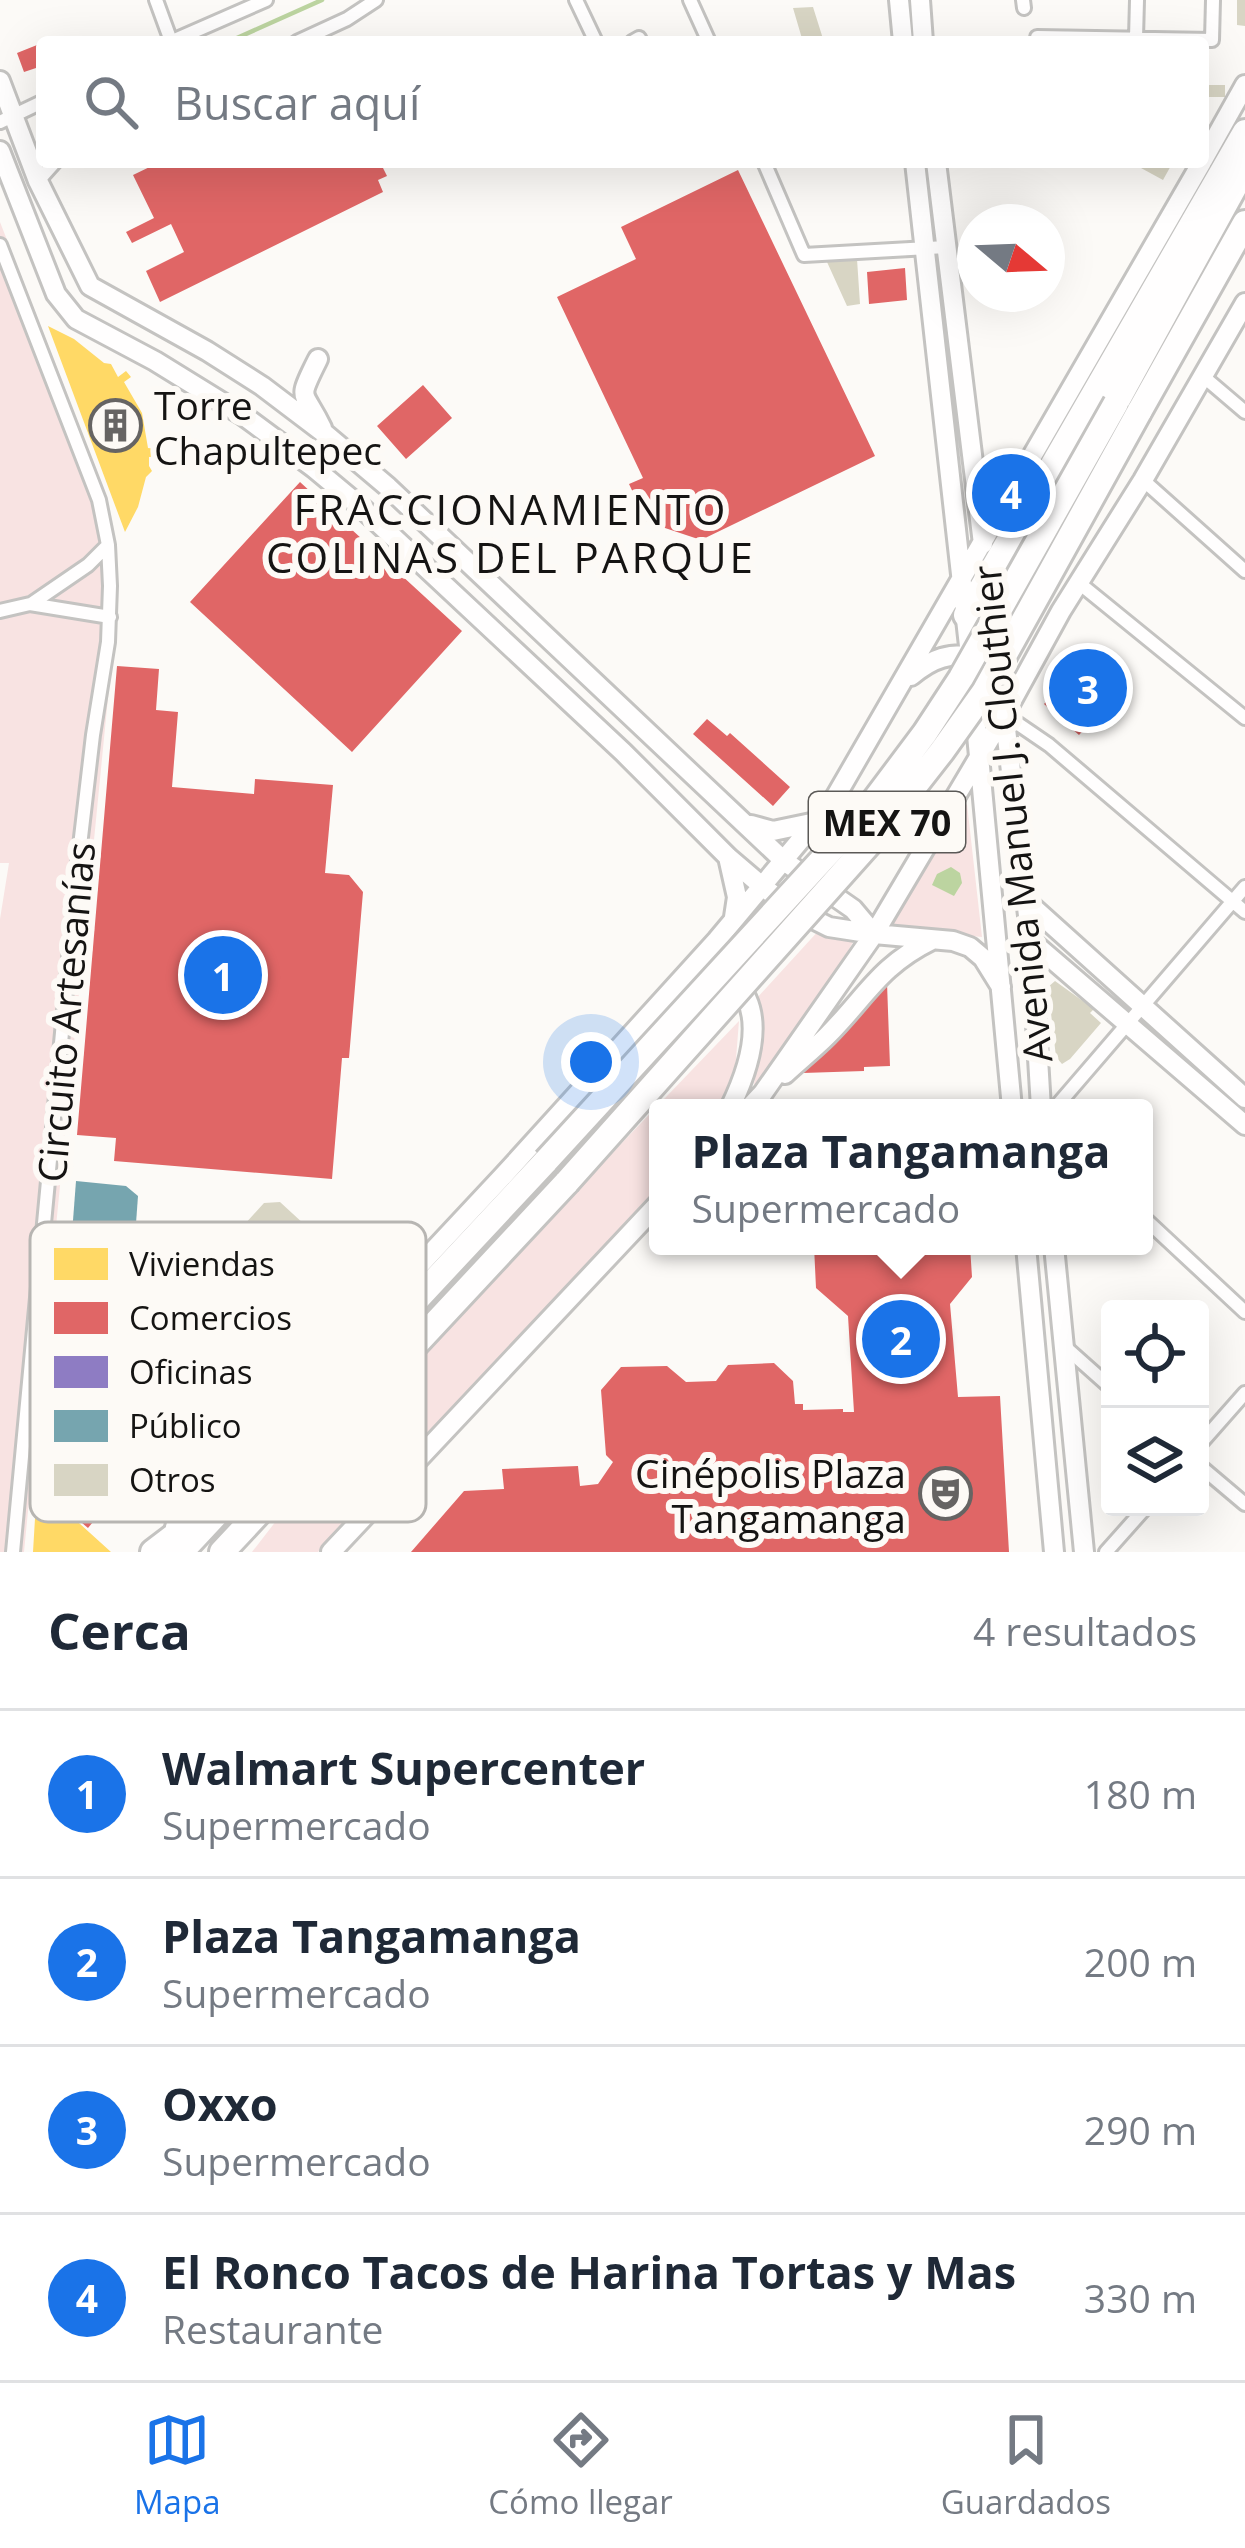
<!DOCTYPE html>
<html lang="es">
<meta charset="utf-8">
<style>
:root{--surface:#fff;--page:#f6f6f7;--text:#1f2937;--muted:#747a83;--line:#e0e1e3;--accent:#1a73e8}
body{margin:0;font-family:"Open Sans",sans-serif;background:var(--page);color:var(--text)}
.controls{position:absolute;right:36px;bottom:36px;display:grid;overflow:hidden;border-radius:12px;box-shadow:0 12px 48px #0002}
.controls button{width:108px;height:108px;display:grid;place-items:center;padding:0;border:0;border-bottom:3px solid var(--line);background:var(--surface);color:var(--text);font:60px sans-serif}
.compass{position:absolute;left:957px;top:204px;width:108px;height:108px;border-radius:50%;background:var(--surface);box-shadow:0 12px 48px #0002;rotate:109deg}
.you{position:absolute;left:591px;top:1062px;width:42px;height:42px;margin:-30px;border:9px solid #fff;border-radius:50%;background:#1a73e8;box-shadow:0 0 0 18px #1a73e833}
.badge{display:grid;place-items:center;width:78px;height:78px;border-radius:50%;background:var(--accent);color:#fff;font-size:39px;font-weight:700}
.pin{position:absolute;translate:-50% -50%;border:6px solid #fff;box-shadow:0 3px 12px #0006}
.popup{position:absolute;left:649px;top:1099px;width:504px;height:156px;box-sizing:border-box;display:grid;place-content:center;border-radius:12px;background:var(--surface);filter:drop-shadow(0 3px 9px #0005);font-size:39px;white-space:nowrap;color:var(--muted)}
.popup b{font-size:45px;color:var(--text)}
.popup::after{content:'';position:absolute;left:50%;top:100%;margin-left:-24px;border:24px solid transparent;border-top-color:var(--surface)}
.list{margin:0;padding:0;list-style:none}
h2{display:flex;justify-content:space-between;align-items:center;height:156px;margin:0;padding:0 48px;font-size:51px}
h2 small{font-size:39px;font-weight:400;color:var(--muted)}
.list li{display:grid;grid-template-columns:78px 1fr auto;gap:36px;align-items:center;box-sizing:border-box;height:168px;padding:0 48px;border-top:3px solid var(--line)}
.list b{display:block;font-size:45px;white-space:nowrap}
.list p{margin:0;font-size:39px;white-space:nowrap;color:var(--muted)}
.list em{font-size:39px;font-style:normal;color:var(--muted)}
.icon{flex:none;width:66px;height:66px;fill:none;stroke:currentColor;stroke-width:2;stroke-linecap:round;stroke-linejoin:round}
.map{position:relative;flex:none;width:1245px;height:1552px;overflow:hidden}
.search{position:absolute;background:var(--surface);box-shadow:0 12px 48px #0002;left:36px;right:36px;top:36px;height:132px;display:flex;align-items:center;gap:30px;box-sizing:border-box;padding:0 42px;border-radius:12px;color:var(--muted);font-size:45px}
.sheet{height:828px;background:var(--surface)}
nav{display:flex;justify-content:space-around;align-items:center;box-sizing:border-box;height:168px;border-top:3px solid var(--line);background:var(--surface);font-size:33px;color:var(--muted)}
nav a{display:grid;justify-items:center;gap:6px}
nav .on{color:var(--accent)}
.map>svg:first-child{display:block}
.green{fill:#f8e3e2}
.water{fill:#bcd4a0}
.homes{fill:#ffd966}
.shops{fill:#e06666}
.offices{fill:#8e7cc3}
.public{fill:#76a5af}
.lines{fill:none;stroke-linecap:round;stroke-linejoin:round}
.stream{stroke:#bcd4a0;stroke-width:4.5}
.building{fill:#d8d5c4}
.street-casing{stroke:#c4c3c1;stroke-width:18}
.secondary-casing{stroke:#c4c3c1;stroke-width:24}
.highway-casing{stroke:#c4c3c1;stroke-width:30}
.street{stroke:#fffefe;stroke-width:12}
.secondary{stroke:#fffefe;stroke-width:18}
.highway{stroke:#fffefe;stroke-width:24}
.highway-bridge-casing{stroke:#c4c3c1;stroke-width:30;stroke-linecap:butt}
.highway-bridge{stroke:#fffefe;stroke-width:24}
.labels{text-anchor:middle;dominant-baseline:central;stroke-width:12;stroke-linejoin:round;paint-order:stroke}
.shield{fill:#fdfaf6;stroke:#5b5957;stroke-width:3}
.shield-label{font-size:36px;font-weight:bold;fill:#151413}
.poi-label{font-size:39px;fill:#151413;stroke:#fdfaf6;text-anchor:start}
.street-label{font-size:39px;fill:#151413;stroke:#fdfaf6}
.neighbourhood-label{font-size:42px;letter-spacing:3px;fill:#151413;stroke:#fdfaf6}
.key{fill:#fdfaf6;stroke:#b7b5b2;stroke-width:3}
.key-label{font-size:33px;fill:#151413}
</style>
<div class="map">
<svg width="1245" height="1552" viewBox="0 0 1245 1552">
<rect width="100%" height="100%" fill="#fcfaf7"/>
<path class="green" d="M0 222 66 391 103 505 116 574 112 657 24 1552H0V919L9 863H0Z
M967 804 982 937 887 928Z
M821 928 855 939 809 1016 753 1093 760 1036 756 999Z
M739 1021 735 1071 720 1108H658V1187L318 1552H252L325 1458 498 1272Z"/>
<path class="water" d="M951 867 960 873 962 883 954 896 932 885 937 874Z"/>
<path class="homes" d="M48 326 74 339 104 363 111 364 118 377 126 371 131 377 124 382 142 413 148 448 157 449 158 456 149 457V466L152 471 146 477 138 507 125 532Z
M159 1380 176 1417 209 1452 184 1480 149 1439 146 1440 132 1415 134 1414 125 1393Z
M37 1485 111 1552H33Z"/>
<path class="shops" d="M42 43V66L24 72 17 53Z
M160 162H396L383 168 387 176 378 180 383 192 160 302 146 271 184 252 171 224 132 243 126 232 154 218 133 175Z
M738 170 875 456 701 540 647 522 629 484 643 478 557 297 636 259 621 227Z
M905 268 907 300 869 304 867 272Z
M423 385 452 418 406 459 377 426Z
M300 482 462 631 352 752 190 602Z
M117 666 159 669 156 710 178 712 172 787 254 794 255 779 333 785 325 873 349 875 363 892 349 1058H342L332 1179 114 1161 116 1138 77 1135Z
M1081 670 1106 693 1095 706 1070 683Z
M1055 692 1090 723 1079 735 1044 704Z
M707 719 727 736 730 733 790 787 773 806 693 734Z
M887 983 890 1066 864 1067V1071L803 1073Z
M814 1246H970L972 1277 950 1304 958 1397 1000 1396 1009 1552H411L464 1491 504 1489 502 1469 578 1466 580 1486 598 1484 613 1462 606 1455 601 1390 621 1367 667 1366 686 1382 716 1381 728 1365 774 1363 793 1381 795 1404H803V1410L843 1409V1412H854L848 1316 816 1288Z
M126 1322 157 1326 160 1343 148 1346 159 1380 125 1393 118 1380 121 1378Z
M54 1411 131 1476 88 1528 37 1485 44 1421Z"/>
<path class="offices" d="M69 1275 130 1280 122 1372 64 1367Z"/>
<path class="public" d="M76 1181 126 1186 138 1196 132 1278 69 1273Z"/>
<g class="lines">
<path class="stream" d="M228 42 322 0"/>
</g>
<path class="building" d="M1237 0H1245V26L1237 25Z
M813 7 824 42H803L793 8Z
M1203 85H1225V97H1203Z
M1144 162H1173L1163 180 1141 168Z
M857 259 860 304 847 306 827 262Z
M1055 981 1094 1009 1090 1013 1101 1023 1070 1059 1062 1064 1056 1057 1048 987Z
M280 1202 367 1282 320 1332 298 1335 215 1257 264 1203Z
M94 1382 120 1384 134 1414 132 1415 146 1440 149 1439 184 1480 176 1488 161 1473 165 1469 138 1446 142 1443 86 1406 93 1398Z"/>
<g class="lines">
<defs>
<path id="street" d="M156 0 171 41
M576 0 596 42
M690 0 709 42
M1023 0 1024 8
M1037 37 1212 40 1213 0
M1136 38 1137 0
M170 42 266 0
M297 42 347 19 376 0
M632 42 639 38 641 42
M0 122 42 102
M764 162 804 255 946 247
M38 181 55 162
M0 245 99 500 108 545 110 586 108 642 93 735 78 863 13 1552
M1204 377 1245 412
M1143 480 1245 571
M1079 583 1245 718
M31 604 88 565 108 545
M0 611 30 604 110 617
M1005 715 1049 745 1245 912
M1055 1108 1245 887
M1144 1218 1245 1312
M1064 1346 1110 1387
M1200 1444 1245 1393
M1200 1466 1245 1504
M1106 1552 1146 1507"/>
<path id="secondary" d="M899 0 903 42
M920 0 923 42
M0 81 38 181 90 286 207 351 262 386 324 433 388 487 784 861 853 909 874 934
M0 151 56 294 76 319 155 361 244 416 314 468 362 508 623 752 728 857 763 887 793 909 829 927 874 934 953 941 970 947 983 958 1001 987
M1203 160 1245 85
M915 162 971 664
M936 162 983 544
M318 359C296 403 303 388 322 428
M993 619 1031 941 1041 1108
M911 676C932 658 950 652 978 657
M974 703 1012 1108
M751 825 773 831 816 822
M728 857 737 897 734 917
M1028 903 1245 1098
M1031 941 1245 1125
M785 1074C799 1061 814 1049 827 1036 866 997 879 966 932 940
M730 1108C747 1073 768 1017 736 983
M749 1108 763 1093 874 934 1004 715 1061 611 1143 480 1245 303
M1026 1246 1054 1552
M1054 1246 1084 1552
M175 1527 503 1176 717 940 833 801 1202 162
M331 1552 658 1204"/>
<path id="highway" d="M1116 403 1245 168
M1139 412 1245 223
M966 615 1245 132
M153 1552 195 1520
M181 1552 546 1161
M222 1552 567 1182"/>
</defs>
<use href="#street" class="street-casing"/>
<use href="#secondary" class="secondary-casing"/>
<use href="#highway" class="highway-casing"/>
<use href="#street" class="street"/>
<use href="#secondary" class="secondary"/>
<use href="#highway" class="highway"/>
<defs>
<path id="highway-bridge" d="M546 1161 865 813 925 733 961 678 1116 403
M567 1182 874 838 942 751 984 692 1139 412"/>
</defs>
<use href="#highway-bridge" class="highway-bridge-casing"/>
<use href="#highway-bridge" class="highway-bridge"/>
</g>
<defs>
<symbol id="building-ring" viewBox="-11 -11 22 22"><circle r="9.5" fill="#fdfaf6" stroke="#666463" stroke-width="1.5"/><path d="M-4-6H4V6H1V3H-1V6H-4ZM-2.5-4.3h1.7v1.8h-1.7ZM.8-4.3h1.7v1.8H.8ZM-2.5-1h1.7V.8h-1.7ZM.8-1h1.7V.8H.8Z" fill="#666463"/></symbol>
<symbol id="theatre-ring" viewBox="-11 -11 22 22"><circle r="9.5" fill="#fdfaf6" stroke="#666463" stroke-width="1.5"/><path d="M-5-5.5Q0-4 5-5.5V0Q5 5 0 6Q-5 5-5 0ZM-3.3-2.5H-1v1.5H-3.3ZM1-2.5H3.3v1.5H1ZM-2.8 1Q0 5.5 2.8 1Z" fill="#666463"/></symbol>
</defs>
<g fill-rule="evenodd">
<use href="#building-ring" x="86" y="396" width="59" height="59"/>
<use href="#theatre-ring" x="916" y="1464" width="59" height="59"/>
</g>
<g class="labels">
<rect class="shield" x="809" y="792" width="156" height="60" rx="9"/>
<g class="shield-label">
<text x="887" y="822">MEX 70</text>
</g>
<g class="poi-label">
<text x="154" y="404">Torre<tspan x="154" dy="45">Chapultepec</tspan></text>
<text x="906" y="1472" text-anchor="end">Cinépolis Plaza<tspan x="906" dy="45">Tangamanga</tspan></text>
</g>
<g class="street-label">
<text transform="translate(1011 814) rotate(-96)">Avenida Manuel J. Clouthier</text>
<text transform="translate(65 1012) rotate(-85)">Circuito Artesanías</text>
</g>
<g class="neighbourhood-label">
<text x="511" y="508">FRACCIONAMIENTO<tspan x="511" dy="48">COLINAS DEL PARQUE</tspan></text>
</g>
</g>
<rect x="30" y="1222" width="396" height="300" rx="18" class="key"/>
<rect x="54" y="1248" width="54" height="32" fill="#ffd966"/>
<rect x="54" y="1302" width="54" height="32" fill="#e06666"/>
<rect x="54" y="1356" width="54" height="32" fill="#8e7cc3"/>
<rect x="54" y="1410" width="54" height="32" fill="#76a5af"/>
<rect x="54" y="1464" width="54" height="32" fill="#d8d5c4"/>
<g class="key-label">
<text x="129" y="1276">Viviendas</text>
<text x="129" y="1330">Comercios</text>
<text x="129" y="1384">Oficinas</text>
<text x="129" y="1438">Público</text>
<text x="129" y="1492">Otros</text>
</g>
</svg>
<div class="controls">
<button><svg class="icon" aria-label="locate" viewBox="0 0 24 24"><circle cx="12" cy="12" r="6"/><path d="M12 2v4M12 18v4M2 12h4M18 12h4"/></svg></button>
<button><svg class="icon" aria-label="layers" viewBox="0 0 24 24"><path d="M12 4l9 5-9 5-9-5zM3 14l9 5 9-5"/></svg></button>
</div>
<svg class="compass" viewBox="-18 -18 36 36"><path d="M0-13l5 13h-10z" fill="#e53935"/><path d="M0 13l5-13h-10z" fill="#747a83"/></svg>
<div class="you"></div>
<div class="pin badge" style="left:223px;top:975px">1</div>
<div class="pin badge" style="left:901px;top:1339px">2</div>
<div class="popup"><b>Plaza Tangamanga</b>Supermercado</div>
<div class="pin badge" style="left:1088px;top:688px">3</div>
<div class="pin badge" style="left:1011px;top:493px">4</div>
<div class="search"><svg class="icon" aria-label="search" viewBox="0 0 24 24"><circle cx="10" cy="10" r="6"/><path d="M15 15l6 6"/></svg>Buscar aquí</div>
</div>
<section class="sheet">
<h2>Cerca<small>4 resultados</small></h2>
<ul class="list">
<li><span class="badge">1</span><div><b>Walmart Supercenter</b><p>Supermercado</p></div><em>180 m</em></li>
<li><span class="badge">2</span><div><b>Plaza Tangamanga</b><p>Supermercado</p></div><em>200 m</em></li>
<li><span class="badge">3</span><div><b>Oxxo</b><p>Supermercado</p></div><em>290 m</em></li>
<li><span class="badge">4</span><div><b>El Ronco Tacos de Harina Tortas y Mas</b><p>Restaurante</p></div><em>330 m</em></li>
</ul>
</section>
<nav>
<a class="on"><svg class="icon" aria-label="map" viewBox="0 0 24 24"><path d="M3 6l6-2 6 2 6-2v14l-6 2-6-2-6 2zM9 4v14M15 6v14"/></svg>Mapa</a>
<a><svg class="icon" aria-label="directions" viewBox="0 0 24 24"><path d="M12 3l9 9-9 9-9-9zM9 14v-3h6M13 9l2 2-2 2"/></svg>Cómo llegar</a>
<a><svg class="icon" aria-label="saved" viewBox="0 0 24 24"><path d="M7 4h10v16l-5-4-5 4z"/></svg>Guardados</a>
</nav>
